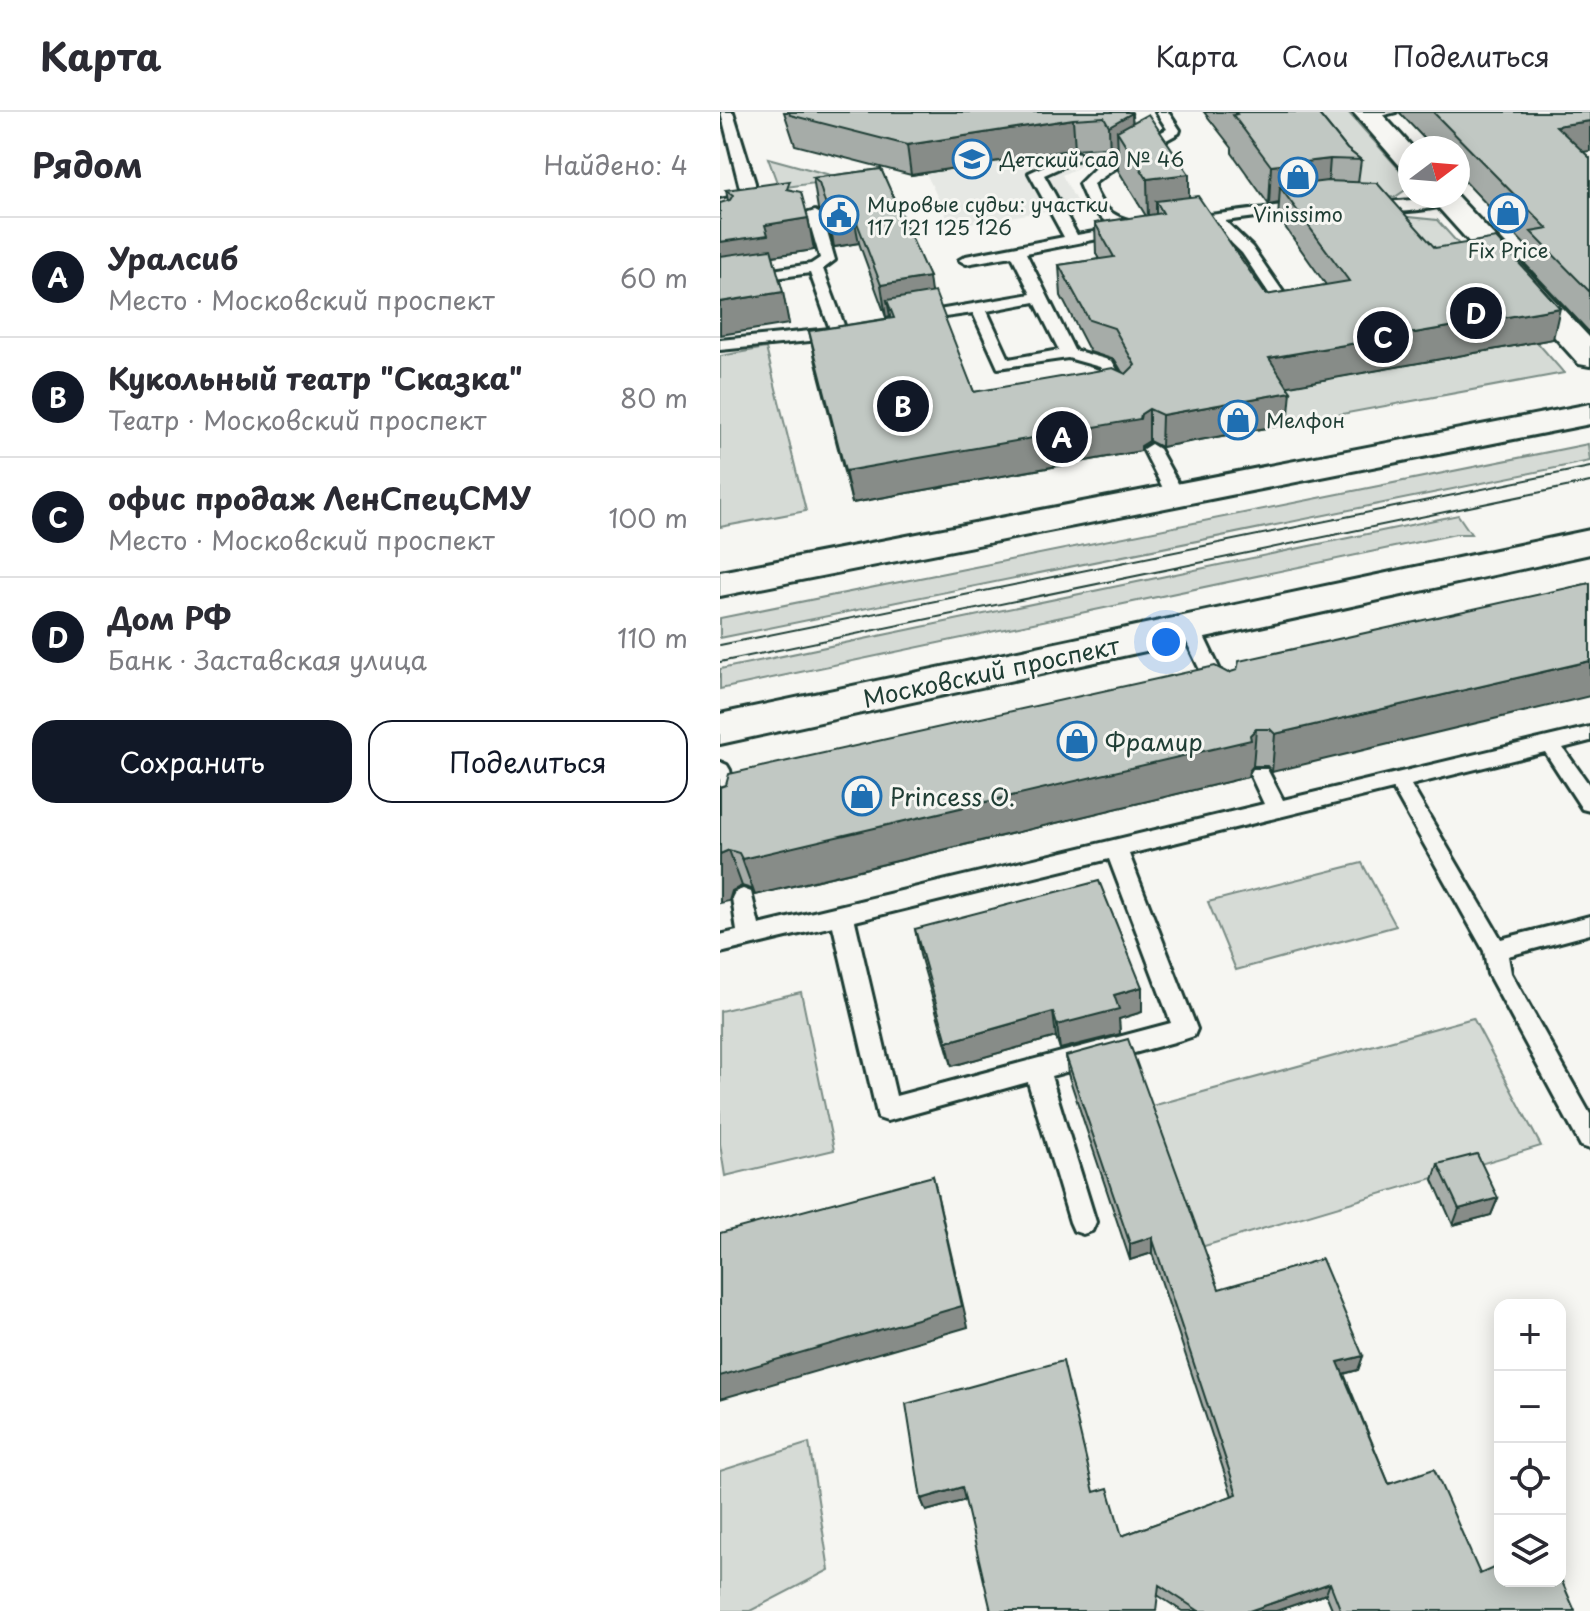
<!DOCTYPE html>
<html lang="ru">
<meta charset="utf-8">
<style>
:root{--surface:#fff;--page:#f7f7f7;--text:#2b2b33;--muted:#7c7c81;--line:#e1e1e2;--accent:#111827}
body{margin:0;font-family:"Playpen Sans",sans-serif;background:var(--page);color:var(--text)}
.controls{position:absolute;right:24px;bottom:24px;display:grid;overflow:hidden;border-radius:16px;box-shadow:0 4px 20px #0003}
.controls button{width:72px;height:72px;display:grid;place-items:center;padding:0;border:0;border-bottom:2px solid var(--line);background:var(--surface);color:var(--text);font:40px sans-serif}
.compass{position:absolute;left:678px;top:24px;width:72px;height:72px;border-radius:50%;background:var(--surface);box-shadow:0 4px 20px #0003;rotate:74deg}
.you{position:absolute;left:446px;top:530px;width:28px;height:28px;margin:-20px;border:6px solid #fff;border-radius:50%;background:#1a73e8;box-shadow:0 0 0 12px #1a73e833}
.badge{display:grid;place-items:center;width:52px;height:52px;border-radius:50%;background:var(--accent);color:#fff;font-size:26px;font-weight:700}
.pin{position:absolute;translate:-50% -50%;border:4px solid #fff;box-shadow:0 2px 8px #0006}
.list{margin:0;padding:0;list-style:none}
h2{display:flex;justify-content:space-between;align-items:center;height:104px;margin:0;padding:0 32px;font-size:34px}
h2 small{font-size:26px;font-weight:400;color:var(--muted)}
.list li{display:grid;grid-template-columns:52px 1fr auto;gap:24px;align-items:center;box-sizing:border-box;height:120px;padding:0 32px;border-top:2px solid var(--line)}
.list b{display:block;font-size:30px;white-space:nowrap}
.list p{margin:0;font-size:26px;white-space:nowrap;color:var(--muted)}
.list em{font-size:26px;font-style:normal;color:var(--muted)}
.actions{display:flex;gap:16px;padding:24px 32px}
.actions a{flex:1;padding:18px 0;border:2px solid var(--accent);border-radius:24px;text-align:center;font-size:28px;color:var(--accent)}
.actions .main{background:var(--accent);color:#fff}
.icon{flex:none;width:44px;height:44px;fill:none;stroke:currentColor;stroke-width:2;stroke-linecap:round;stroke-linejoin:round}
.map{position:relative;flex:none;width:870px;height:1499px;overflow:hidden}
header{display:flex;align-items:center;gap:48px;box-sizing:border-box;height:112px;padding:0 40px;background:var(--surface);border-bottom:2px solid var(--line)}
header strong{font-size:38px}
nav{display:flex;gap:44px;margin-inline-start:auto;font-size:28px}
main{display:flex}
aside{flex:1;background:var(--surface)}
.map>svg:first-child{display:block}
.built{fill:#e6e8e4}
.green{fill:#d6dbd6;stroke:#7a8c85;stroke-width:2}
.lines{fill:none;stroke-linecap:round;stroke-linejoin:round}
.lane-casing{stroke:#1f3d34;stroke-width:6}
.street-casing{stroke:#1f3d34;stroke-width:6}
.primary-casing{stroke:#1f3d34;stroke-width:6}
.lane{fill:#f6f6f2;fill-rule:evenodd}
.street{fill:#f6f6f2;fill-rule:evenodd}
.primary{fill:#f6f6f2;fill-rule:evenodd}
.tram{stroke:#1f3d34;stroke-width:2}
.wall{fill:#a6aca8;stroke:#1f3d34;stroke-width:2}
.shaded-wall{fill:#878c88;stroke:#1f3d34;stroke-width:2}
.building{fill:#c1c8c3;stroke:#1f3d34;stroke-width:2}
.labels{text-anchor:middle;dominant-baseline:central;stroke-width:6;stroke-linejoin:round;paint-order:stroke}
.far-poi-label{font-size:20px;fill:#1f3d34;stroke:#f6f6f2;text-anchor:start}
.street-label{font-size:24px;fill:#1f3d34;stroke:#f6f6f2}
.poi-label{font-size:24px;fill:#1f3d34;stroke:#f6f6f2;text-anchor:start}
</style>
<header>
<strong>Карта</strong>
<nav><a>Карта</a><a>Слои</a><a>Поделиться</a></nav>
</header>
<main>
<aside>
<h2>Рядом<small>Найдено: 4</small></h2>
<ul class="list">
<li><span class="badge">A</span><div><b>Уралсиб</b><p>Место · Московский проспект</p></div><em>60 m</em></li>
<li><span class="badge">B</span><div><b>Кукольный театр &quot;Сказка&quot;</b><p>Театр · Московский проспект</p></div><em>80 m</em></li>
<li><span class="badge">C</span><div><b>офис продаж ЛенСпецСМУ</b><p>Место · Московский проспект</p></div><em>100 m</em></li>
<li><span class="badge">D</span><div><b>Дом РФ</b><p>Банк · Заставская улица</p></div><em>110 m</em></li>
</ul>
<div class="actions"><a class="main">Сохранить</a><a>Поделиться</a></div>
</aside>
<div class="map">
<svg width="870" height="1499" viewBox="0 0 870 1499">
<rect width="100%" height="100%" fill="#f6f6f2"/>
<filter id="ink" filterUnits="userSpaceOnUse"><feTurbulence type="fractalNoise" baseFrequency=".0125" numOctaves="2"/><feDisplacementMap in="SourceGraphic" scale="16" xChannelSelector="R" yChannelSelector="G"/><feConvolveMatrix kernelMatrix="1 2 1 2 8 2 1 2 1" color-interpolation-filters="sRGB"/></filter>
<g filter="url(#ink)">
<path class="built" d="M408 0 422 21 407 33 342 63 359 94 231 114 206 61 191 63Z"/>
<path class="green" d="M581 0H628L690 69V75L675 85 653 86Z
M48 46 125 67 59 76Z
M670 103 717 108 755 150 716 156Z
M817 230 844 261 568 312 547 277Z
M46 236 86 399 0 415V244Z
M868 332 870 349 0 526V506Z
M738 403 751 422H736L0 577V557Z
M642 751 676 814 516 858 488 790Z
M81 880 114 1038 5 1064 0 1032V899Z
M753 906 821 1034 481 1135 432 994Z
M89 1331 109 1458 30 1499H0V1359Z"/>
<g class="lines">
<defs>
<path id="lane" d="M1 0H13L35 71V81L24 91 0 96V88L14 85 21 80Z
M436 0H448L460 18 459 21 397 55 373 72C382 101 398 107 425 112V118L399 116 383 126 306 141 354 238 392 249 412 283 410 286H398L380 255 348 246 278 256 253 201 190 210V204L195 202 311 182 292 144 246 152 239 148 246 144 344 125 309 61 354 40 359 41V47L324 63 357 123 374 120 387 111 368 93 359 72 375 56 447 17ZM315 190 339 238 289 247 267 199Z
M645 0H676L648 7 642 3Z
M727 85 732 86V92C711 97 659 106 642 94 647 90 713 87 727 85Z
M586 91 593 95 591 98 505 109 532 135 572 193 564 198 559 196 522 141 491 111 466 114 459 110 466 106Z
M95 99 102 103 115 148 103 157 127 221 119 226 0 238V228L110 217 90 161 0 174V166L91 152 100 146 89 108 82 109 75 105Z
M431 332 439 337 465 384 462 388 456 389 447 384 423 337Z
M470 510 480 516 511 581 508 586H494L491 581 460 516Z
M870 615V629L843 636 870 674V699L862 697 825 640 691 673 781 827 870 804V822L788 844 791 861 870 1002V1037L861 1034 768 862 764 839 673 677 409 742 477 917 474 924 465 927 331 964 376 1110 372 1119 363 1122 354 1119 350 1110 308 970 167 1009 158 1006 113 814 0 841V823L17 819 12 786 15 780 23 777 31 780 39 813 544 692 530 662 533 657H547L563 688ZM389 747 451 911 176 984 135 809Z
M0 650 7 653 10 658 18 700 15 706H0Z"/>
<path id="street" d="M633 0H660L693 36H690V57L681 55Z
M708 84H737L870 226V254L859 252Z"/>
<path id="primary" d="M870 292V312L0 484V460Z
M870 418V442L0 632V602Z"/>
</defs>
<use href="#lane" class="lane-casing"/>
<use href="#street" class="street-casing"/>
<use href="#primary" class="primary-casing"/>
<use href="#lane" class="lane"/>
<use href="#street" class="street"/>
<use href="#primary" class="primary"/>
<path class="tram" d="M0 533 870 355
M0 550 870 370"/>
</g>
<path class="wall" d="M64 0H411L413 11 546 183 606 173 558 105 559 91 549 93 512 41V36L484 0H597L627 37 641 48 638 70 715 136 833 227 567 274 568 312 441 335 429 329 421 334V339L132 391 96 251 89 219 170 206V204L166 205 139 131 114 135 105 102 98 97 93 66 161 57 211 180 254 280 402 260 395 248 370 240 341 184 339 153 379 147 376 142 375 111 426 104 398 58V40L390 44 384 35 355 37 191 63 75 33Z
M679 0H870L863 40 870 46V221L805 152 808 136 738 62V36H713Z
M6 78H72L94 138 53 144 69 212 8 89Z
M870 471 552 660 547 654H533L529 659 528 665 35 783 32 777 22 774 12 779 9 789 0 675 508 561Z
M195 817 422 875V900L399 907 400 922 340 937 336 925 232 954 200 843Z
M346 944 499 1177 643 1244 638 1258 624 1262 669 1372 760 1462 855 1499H613L606 1482 556 1499H462L439 1484 245 1388 206 1399 201 1387 374 1380 402 1424 512 1384 432 1141 410 1148 348 962Z
M718 1052 778 1086 771 1103 733 1113 713 1068Z"/>
<path class="shaded-wall" d="M412 1 413 32 397 19 398 40 390 44 389 14Z
M353 7 355 37 191 63 187 33Z
M870 9V39L829 45 836 14Z
M610 47 607 86 560 75 559 91 549 93 551 54Z
M469 62V102L436 89V105L428 106 427 67Z
M133 100 139 131 114 135 109 104Z
M88 106 94 138 52 144 0 163V130L45 113Z
M209 165 213 196 167 188 170 204 166 205 161 173Z
M63 180 69 212 0 223V190Z
M840 196 833 227 547 278 549 246Z
M571 280 568 312 441 335 442 303Z
M429 297V329L421 334V339L132 391 125 359 421 302Z
M870 549V584L552 660 555 622Z
M536 617 533 654 529 659 528 665 35 783 22 747 530 623Z
M9 738 22 774 12 779 9 789 0 791V742Z
M422 875V900L399 907 400 922 340 937 337 913 394 883Z
M333 900 336 925 232 954 227 930Z
M213 1064 248 1215 0 1287V1264Z
M778 1086 771 1103 733 1113 739 1097Z
M432 1125V1141L410 1148V1132Z
M643 1244 638 1258 614 1264 618 1250Z
M242 1375 246 1388 206 1399 201 1387Z
M610 1471 606 1482 556 1499H529Z"/>
<path class="building" d="M69 0H411L412 1 389 14 384 5 353 7 187 33 70 3Z
M515 0H597L627 37 641 48 610 47 551 54 513 3 517 2Z
M713 0H870V9L836 14 870 46V180L811 120 828 117Z
M428 2 469 62 427 67 397 19Z
M161 57 209 165 161 173 133 100 109 104 99 71 93 66Z
M70 69 67 77 81 80 88 106 45 113 48 123 0 130V91L10 88 13 83 6 78Z
M607 69 657 71 715 136 776 126 840 196 549 246 571 280 442 303 429 297 421 302 420 307 125 359 89 219 174 206 167 188 215 180 254 280 393 256 406 262 415 253 394 216 369 208 339 153 394 145 375 111 443 101 436 89 478 84 546 183 629 169 560 75Z
M51 137 63 180 0 190V144Z
M870 471V549L555 622 550 617H536L530 623 531 628 22 747 19 741 9 738 0 742V675L6 673 9 662 495 554 508 561 517 558 519 549Z
M379 769 422 875 394 883 399 897 337 913 333 900 227 930 195 817Z
M408 927 499 1177 602 1147 643 1244 618 1250 669 1372 714 1357 760 1462 780 1453V1469H840V1465L855 1499H621L610 1471 529 1499H479L439 1473 436 1499H271L242 1375 201 1387 186 1292 343 1249 374 1380 388 1376 402 1424 517 1382 432 1125 410 1132 346 944Z
M757 1042 778 1086 739 1097 718 1052Z
M213 1064 242 1194 0 1264V1121Z"/>
</g>
<defs>
<symbol id="school-ring" viewBox="-11 -11 22 22"><circle r="9.5" fill="#f6f6f2" stroke="#1f6fb2" stroke-width="1.5"/><path d="M0-5L7-2L0 1L-7-2ZM-4 1L0 2.5L4 1V4Q0 6-4 4Z" fill="#1f6fb2"/></symbol>
<symbol id="shop-ring" viewBox="-11 -11 22 22"><circle r="9.5" fill="#f6f6f2" stroke="#1f6fb2" stroke-width="1.5"/><path d="M-5-2.5h2.3a2.7 3.5 0 0 1 5.4 0H5L5.5 6h-11ZM-1.5-2.5h3a1.5 2.3 0 0 0-3 0Z" fill="#1f6fb2"/></symbol>
<symbol id="civic-ring" viewBox="-11 -11 22 22"><circle r="9.5" fill="#f6f6f2" stroke="#1f6fb2" stroke-width="1.5"/><path d="M-.6-6.5H3V-4.5H.6V-3L4-1V1h2V6H-6V1h2V-1L-.6-3ZM-1.2 2.5V6h2.4V2.5Z" fill="#1f6fb2"/></symbol>
</defs>
<g fill-rule="evenodd">
<use href="#school-ring" x="230" y="25" width="44" height="44"/>
<use href="#shop-ring" x="556" y="43" width="44" height="44"/>
<use href="#shop-ring" x="766" y="79" width="44" height="44"/>
<use href="#civic-ring" x="97" y="81" width="44" height="44"/>
<use href="#shop-ring" x="496" y="286" width="44" height="44"/>
<use href="#shop-ring" x="335" y="607" width="44" height="44"/>
<use href="#shop-ring" x="120" y="662" width="44" height="44"/>
</g>
<g class="labels">
<g class="far-poi-label">
<text x="280" y="47">Детский сад № 46</text>
<text x="147" y="92">Мировые судьи: участки<tspan x="147" dy="23">117 121 125 126</tspan></text>
<text x="578" y="102" text-anchor="middle">Vinissimo</text>
<text x="788" y="138" text-anchor="middle">Fix Price</text>
<text x="546" y="308">Мелфон</text>
</g>
<g class="street-label">
<text transform="translate(271 559) rotate(-12)">Московский проспект</text>
</g>
<g class="poi-label">
<text x="385" y="629">Фрамир</text>
<text x="170" y="684">Princess O.</text>
</g>
</g>
</svg>
<div class="controls">
<button>+</button>
<button>−</button>
<button><svg class="icon" aria-label="locate" viewBox="0 0 24 24"><circle cx="12" cy="12" r="6"/><path d="M12 2v4M12 18v4M2 12h4M18 12h4"/></svg></button>
<button><svg class="icon" aria-label="layers" viewBox="0 0 24 24"><path d="M12 4l9 5-9 5-9-5zM3 14l9 5 9-5"/></svg></button>
</div>
<svg class="compass" viewBox="-18 -18 36 36"><path d="M0-13l5 13h-10z" fill="#e53935"/><path d="M0 13l5-13h-10z" fill="#7c7c81"/></svg>
<div class="you"></div>
<div class="pin badge" style="left:342px;top:325px">A</div>
<div class="pin badge" style="left:183px;top:294px">B</div>
<div class="pin badge" style="left:663px;top:225px">C</div>
<div class="pin badge" style="left:756px;top:201px">D</div>
</div>
</main>
